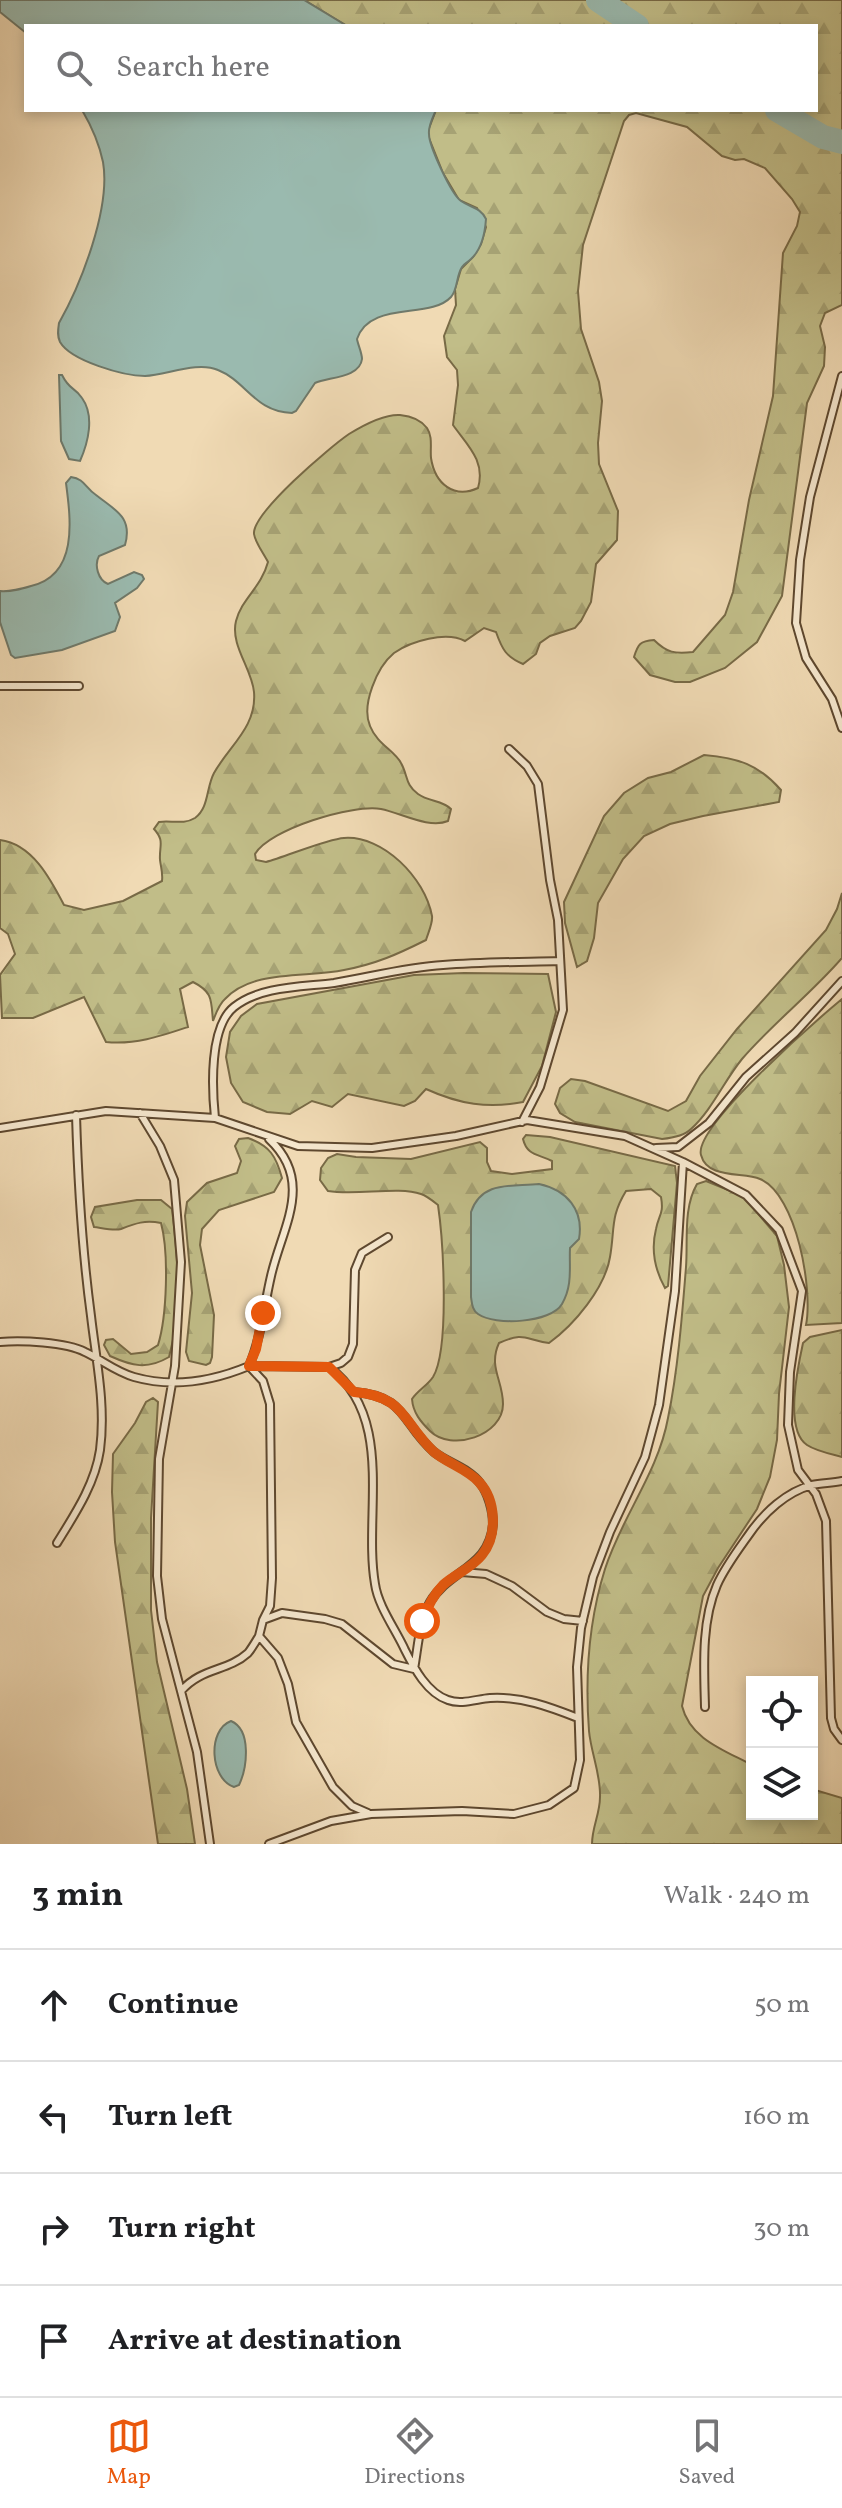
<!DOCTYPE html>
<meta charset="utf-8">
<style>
:root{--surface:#fff;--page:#f6f6f6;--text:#202124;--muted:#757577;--line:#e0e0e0;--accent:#ea580c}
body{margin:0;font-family:Vollkorn,serif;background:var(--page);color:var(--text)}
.controls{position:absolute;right:24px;bottom:24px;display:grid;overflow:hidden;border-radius:0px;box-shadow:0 4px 12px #0003}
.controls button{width:72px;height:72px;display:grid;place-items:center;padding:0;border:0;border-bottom:2px solid var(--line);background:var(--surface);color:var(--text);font:40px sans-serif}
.stop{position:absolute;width:24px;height:24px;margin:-18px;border:6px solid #ea580c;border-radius:50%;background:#fff}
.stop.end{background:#ea580c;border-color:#fff;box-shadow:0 2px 8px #0008}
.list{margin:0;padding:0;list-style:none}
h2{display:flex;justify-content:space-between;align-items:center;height:104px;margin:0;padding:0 32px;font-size:34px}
h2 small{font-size:26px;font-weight:400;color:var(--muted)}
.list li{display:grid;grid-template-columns:52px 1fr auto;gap:24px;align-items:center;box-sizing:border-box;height:112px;padding:0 32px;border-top:2px solid var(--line)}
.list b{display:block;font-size:30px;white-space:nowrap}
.list em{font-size:26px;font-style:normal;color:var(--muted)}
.icon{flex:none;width:44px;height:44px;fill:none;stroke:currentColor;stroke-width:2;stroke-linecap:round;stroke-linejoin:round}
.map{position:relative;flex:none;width:842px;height:1844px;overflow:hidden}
.search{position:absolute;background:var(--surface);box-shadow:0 4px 12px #0003;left:24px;right:24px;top:24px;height:88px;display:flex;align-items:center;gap:20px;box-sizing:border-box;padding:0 28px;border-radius:0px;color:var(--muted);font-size:30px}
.sheet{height:552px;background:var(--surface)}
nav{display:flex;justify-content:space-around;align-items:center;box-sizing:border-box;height:112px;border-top:2px solid var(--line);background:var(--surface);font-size:22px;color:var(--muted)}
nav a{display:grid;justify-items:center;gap:4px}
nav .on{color:var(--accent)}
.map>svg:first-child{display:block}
.forest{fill:url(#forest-firs);stroke:#786a46;stroke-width:2}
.water{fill:#9abaaf;stroke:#6f796a;stroke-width:2}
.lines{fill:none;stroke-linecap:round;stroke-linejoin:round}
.river{stroke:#9abaaf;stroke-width:24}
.lane-casing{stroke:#5e482f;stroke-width:10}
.lane{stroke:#f5e7ce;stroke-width:6}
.route{stroke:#ea580c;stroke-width:10}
</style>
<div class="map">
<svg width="842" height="1844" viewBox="0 0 842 1844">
<defs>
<pattern id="forest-firs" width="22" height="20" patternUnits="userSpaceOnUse" patternTransform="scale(2)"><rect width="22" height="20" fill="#c1bd88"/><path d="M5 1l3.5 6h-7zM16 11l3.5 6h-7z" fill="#a6a274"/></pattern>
</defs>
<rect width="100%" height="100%" fill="#f0dab4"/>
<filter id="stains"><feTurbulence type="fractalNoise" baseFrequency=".0025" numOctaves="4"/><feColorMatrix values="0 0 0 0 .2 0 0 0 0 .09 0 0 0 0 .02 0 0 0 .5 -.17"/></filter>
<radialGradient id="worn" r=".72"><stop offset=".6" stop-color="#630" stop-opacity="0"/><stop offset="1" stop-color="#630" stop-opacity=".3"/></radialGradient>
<path class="forest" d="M304 0H842V305L825 313 820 326 825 347 824 366 807 403 782 596 757 642 725 668 690 682H675L650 675 634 657C638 644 640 641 654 640 667 653 675 654 693 652L725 615 733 592 749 500 773 396 783 253 797 226 800 212 792 199 765 168 744 159 735 160 722 156 687 127 636 113 629 115 624 121 583 245 578 291 581 329 599 382 602 401 598 443 599 464 618 511 617 540 596 564 591 602 581 621 575 628 550 636 540 643 536 654 523 664C506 657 502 649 496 632L484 628 465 641C446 631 411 641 394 653 377 667 361 705 370 726 377 744 395 751 401 763 408 775 405 785 418 794 429 802 442 800 451 809L448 821C429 829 401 813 381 809 352 804 270 829 255 854L256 860 266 862C285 857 327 839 344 838 383 835 425 878 432 916 433 923 428 933 426 940 398 954 376 964 344 970 307 978 253 969 225 999 219 1004 216 1013 213 1021 211 1000 213 992 193 982L180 989 188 1027C161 1036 135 1045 106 1042L84 997 33 1018H2L0 975 15 954 8 934 0 928V840C32 844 50 878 64 905L84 910 123 901 162 881C163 873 161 868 160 860 159 846 165 841 154 829L159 822C170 820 184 825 195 818 209 808 206 788 214 773 229 746 257 727 254 692 252 669 230 645 236 621 242 598 261 588 268 562 264 554 255 542 254 534 252 513 330 447 349 434 362 426 384 414 400 415 410 416 421 420 427 428 433 437 430 448 431 458 435 484 454 499 478 488 486 461 467 445 453 425L458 385 457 370 447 357 444 336 456 305 455 289 461 269 473 257 481 244 486 227 477 208 459 200 443 173 429 138 428 131 436 110H816V26H347Z
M704 755C738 758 758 764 781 790L779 802 703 816 670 824 644 836 623 859 598 903 594 938 587 961 577 967 565 923 564 902 604 816 624 793 648 778 671 772Z
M842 893V958C811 994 773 1023 742 1059 724 1081 712 1110 691 1129 684 1136 672 1138 662 1139L575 1122 560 1113 555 1104 560 1088 571 1079 585 1081 668 1111 686 1101 700 1076 737 1029 826 930 837 909Z
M464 973 548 974 556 1012 542 1066 523 1102C488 1109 459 1104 426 1089L415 1101 404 1106 348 1094 332 1107 312 1101 290 1114 267 1112 243 1102 231 1083 226 1057 230 1032 241 1016 257 1004 414 975Z
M842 999V1323L806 1325C813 1290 797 1195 760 1179 743 1172 707 1179 701 1155 693 1127 818 1019 842 999Z
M526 1135 550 1137 675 1166 677 1183 668 1286 665 1288C655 1270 651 1249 656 1229 659 1214 664 1214 661 1197L651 1189 626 1191C610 1217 615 1229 610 1257 605 1288 574 1325 549 1343 525 1340 525 1331 499 1343 488 1367 503 1380 503 1404 503 1436 451 1452 430 1431 421 1422 413 1413 412 1399 418 1390 427 1386 433 1377 450 1349 443 1239 438 1205 433 1201 427 1196 421 1194 398 1186 356 1196 328 1191L320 1180 321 1168 328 1158 337 1154 356 1157 411 1159 480 1142 487 1148V1162L491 1171 512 1174 552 1169V1161C539 1154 527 1156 523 1139Z
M248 1138C270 1146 276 1156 282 1178L274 1192 219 1210 202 1229 200 1245 214 1315 212 1357 210 1363 206 1365 189 1361 186 1352 192 1293 185 1216 187 1202 207 1183 237 1173 241 1161 235 1146 239 1139Z
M706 1181 743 1196 777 1236 784 1265 789 1307 779 1394 777 1440 770 1477 757 1509 718 1568 703 1596 682 1706C690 1739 724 1750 752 1765V1814H812V1789L842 1798V1844H592C592 1827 600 1814 600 1797 601 1775 591 1753 589 1731 585 1678 589 1620 605 1569 622 1516 658 1473 668 1418 678 1369 682 1317 686 1267 688 1240 683 1208 697 1184Z
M137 1200H161L172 1209C178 1256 182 1311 169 1357 147 1370 132 1366 110 1356L104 1345 106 1340 113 1339 131 1354 147 1352 158 1345C167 1316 169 1253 161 1223 145 1220 136 1223 121 1229 114 1231 102 1228 94 1227L91 1217 95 1207Z
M842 1330V1457C831 1454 816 1451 807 1445 784 1430 798 1366 803 1343L810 1337Z
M153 1398 158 1402 151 1518V1610L157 1662 187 1789 195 1844H158L115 1542 112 1492 113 1454 135 1423 146 1402Z"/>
<path class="water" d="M0 0H304L347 26H26V33L0 12Z
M82 110H436C433 117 428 126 429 134 429 146 451 194 461 201 471 208 480 207 486 219 485 233 482 249 471 259 467 263 465 263 462 267 456 276 458 289 451 297 430 320 370 300 357 339 358 345 362 353 362 359 360 378 328 377 315 383L296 411 292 413C255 412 246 381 218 370 197 361 167 375 145 376 124 376 71 361 60 342 57 336 58 330 59 323 81 284 111 208 103 162 99 143 92 127 82 110Z
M59 375H62C70 391 74 386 82 398 95 416 88 443 80 461L69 459 61 441Z
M71 477C85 479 85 488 96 495 115 510 133 517 125 545L99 556C94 565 98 580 108 584L134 572 142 575 144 579 137 588 115 603 120 617 115 631 62 650 15 658 11 655 0 622V591C11 592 21 589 31 586 78 575 71 521 66 483Z
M539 1184C567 1190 584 1210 579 1239L570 1248C569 1267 573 1285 562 1304 551 1323 495 1326 478 1314 472 1310 472 1303 471 1297V1212C482 1180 512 1187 539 1184Z
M231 1721C252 1730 247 1768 239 1785L234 1787C210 1779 207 1730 231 1721Z"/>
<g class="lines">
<path class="river" d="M598 0 637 26
M777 110 823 137 842 142"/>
<defs>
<path id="lane" d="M842 376 810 497 800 560 796 623 806 658 832 699 842 728
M0 686H79
M509 749 527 766 538 784 550 880 558 920 563 1010 540 1087 522 1122
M140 1113 160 1146 174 1180 181 1262 175 1366 159 1459 157 1576 162 1619 197 1752 210 1844
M215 1118C212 1089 209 1027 234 1007 260 986 303 987 334 983 370 977 407 967 443 965 482 962 521 962 559 961
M0 1128 106 1111 215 1118 298 1146 372 1148 456 1136 527 1120 625 1136 683 1162 746 1195 779 1230 802 1291 790 1372 788 1425 798 1470 816 1494 826 1521 831 1718 834 1729 842 1740
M656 1148 678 1147 709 1123 746 1077 795 1033 842 981
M0 1342C21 1340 66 1342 85 1352 102 1360 116 1372 134 1377 173 1388 213 1381 249 1366 261 1338 264 1306 271 1276 282 1227 315 1182 269 1139
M249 1366 263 1381 270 1404 272 1578 270 1606 263 1620
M249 1366 329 1367 341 1363 348 1357 353 1344 355 1270 362 1253 388 1237
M329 1367C396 1418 363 1514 375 1584 378 1606 396 1630 405 1650 414 1668 427 1693 448 1700 461 1705 477 1699 490 1698 521 1696 550 1707 578 1718
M354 1392C407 1396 401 1423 434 1452 448 1463 469 1468 480 1483 488 1493 493 1511 493 1524 490 1567 449 1570 430 1602 419 1621 418 1648 414 1669L393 1664 342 1624 325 1619 282 1613 263 1620 259 1636 278 1658 288 1684 296 1722 333 1787 352 1806 368 1813
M57 1543C75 1514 95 1484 100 1450 106 1405 96 1360 91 1316 82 1249 78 1182 76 1115
M462 1572 486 1574 512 1586 547 1612 564 1619 583 1621
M181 1691C202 1667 227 1672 248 1653 252 1648 256 1641 259 1636
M705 1707C704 1668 701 1622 717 1585 725 1567 738 1550 750 1533 764 1513 786 1492 812 1485 821 1483 832 1483 842 1481
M269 1844 331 1821 371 1814 462 1811 514 1814 549 1805 574 1788 580 1760 577 1667 581 1628 593 1577 610 1532 645 1457 659 1405 675 1291 683 1162"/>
</defs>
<use href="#lane" class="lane-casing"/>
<use href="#lane" class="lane"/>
</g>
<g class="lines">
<path class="route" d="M263 1313 256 1349 249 1366 329 1367 354 1392C405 1396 402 1421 433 1451 446 1463 466 1468 479 1482 496 1500 498 1535 482 1555 472 1568 455 1574 443 1585 433 1595 427 1608 422 1621"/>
</g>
<rect width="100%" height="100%" filter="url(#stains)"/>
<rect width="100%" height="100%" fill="url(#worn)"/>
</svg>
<div class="controls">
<button><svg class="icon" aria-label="locate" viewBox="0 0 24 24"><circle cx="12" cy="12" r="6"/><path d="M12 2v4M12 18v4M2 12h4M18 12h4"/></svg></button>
<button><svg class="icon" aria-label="layers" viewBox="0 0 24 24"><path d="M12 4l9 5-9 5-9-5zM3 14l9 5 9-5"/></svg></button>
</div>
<div class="stop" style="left:422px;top:1621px"></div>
<div class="stop end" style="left:263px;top:1313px"></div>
<div class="search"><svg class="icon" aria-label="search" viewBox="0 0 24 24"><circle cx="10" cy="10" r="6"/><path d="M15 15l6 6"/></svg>Search here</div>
</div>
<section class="sheet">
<h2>3 min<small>Walk · 240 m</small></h2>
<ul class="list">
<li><svg class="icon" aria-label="ahead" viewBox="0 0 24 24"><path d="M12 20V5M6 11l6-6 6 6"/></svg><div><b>Continue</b></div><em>50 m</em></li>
<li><svg class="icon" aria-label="left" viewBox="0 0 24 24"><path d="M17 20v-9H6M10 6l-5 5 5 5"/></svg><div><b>Turn left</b></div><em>160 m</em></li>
<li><svg class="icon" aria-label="right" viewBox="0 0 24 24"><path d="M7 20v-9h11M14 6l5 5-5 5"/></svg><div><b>Turn right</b></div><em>30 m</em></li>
<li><svg class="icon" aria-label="arrive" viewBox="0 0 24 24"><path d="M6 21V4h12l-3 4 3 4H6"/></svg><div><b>Arrive at destination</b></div></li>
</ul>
</section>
<nav>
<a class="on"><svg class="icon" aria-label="map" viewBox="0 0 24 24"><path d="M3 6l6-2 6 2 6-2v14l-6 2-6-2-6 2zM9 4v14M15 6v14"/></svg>Map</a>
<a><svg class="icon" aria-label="directions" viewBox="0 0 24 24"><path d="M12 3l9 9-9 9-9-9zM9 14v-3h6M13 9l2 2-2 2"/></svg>Directions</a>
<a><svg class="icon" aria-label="saved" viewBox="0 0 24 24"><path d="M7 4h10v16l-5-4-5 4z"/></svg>Saved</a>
</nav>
